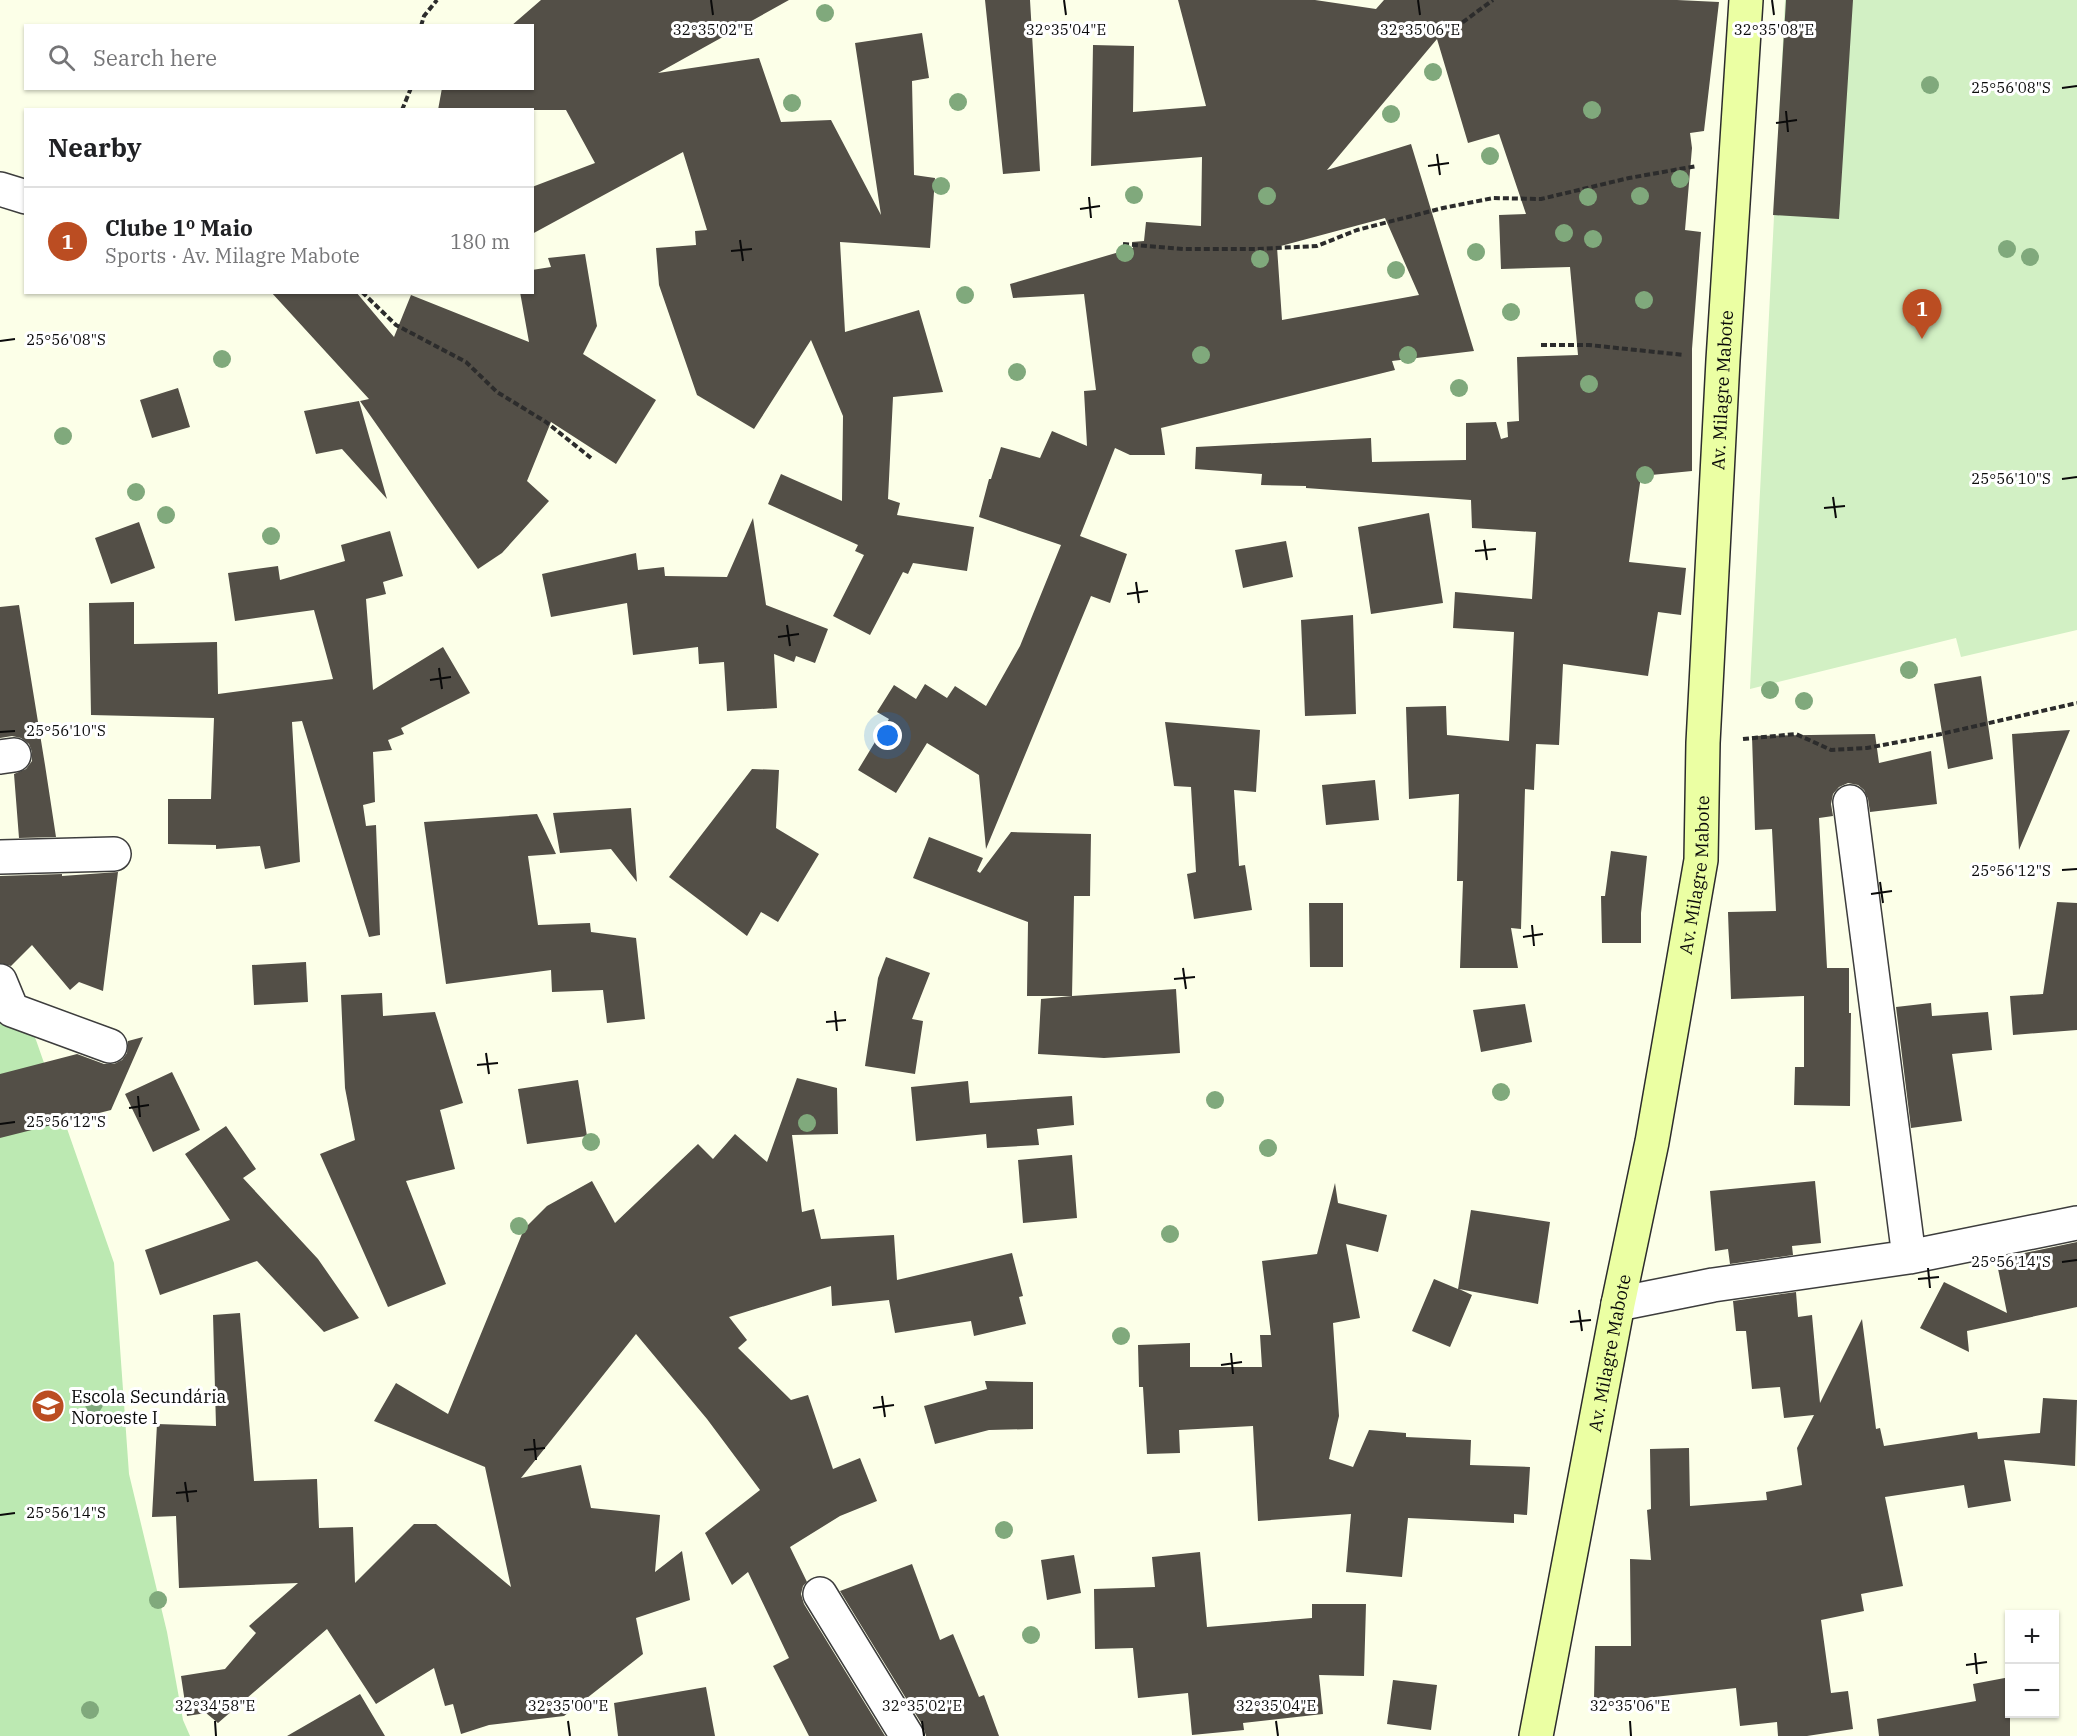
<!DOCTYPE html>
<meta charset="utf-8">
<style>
:root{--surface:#fff;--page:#f2f2f2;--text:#202124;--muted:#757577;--line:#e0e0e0;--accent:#bb4d22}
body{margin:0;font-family:"IBM Plex Serif",serif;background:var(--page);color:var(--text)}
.controls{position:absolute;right:18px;bottom:18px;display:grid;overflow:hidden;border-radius:0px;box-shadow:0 2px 4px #0004}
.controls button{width:54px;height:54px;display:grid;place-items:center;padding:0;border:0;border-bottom:2px solid var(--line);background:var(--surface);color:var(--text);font:30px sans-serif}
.you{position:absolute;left:888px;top:736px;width:21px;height:21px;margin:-15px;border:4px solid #fff;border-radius:50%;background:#1a73e8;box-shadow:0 0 0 9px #1a73e833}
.badge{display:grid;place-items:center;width:39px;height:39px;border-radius:50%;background:var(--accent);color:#fff;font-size:20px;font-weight:700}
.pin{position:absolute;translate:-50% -50px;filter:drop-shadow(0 2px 3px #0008)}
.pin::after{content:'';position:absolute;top:32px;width:21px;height:18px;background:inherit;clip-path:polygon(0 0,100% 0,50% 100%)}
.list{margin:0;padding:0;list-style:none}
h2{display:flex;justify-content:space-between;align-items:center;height:78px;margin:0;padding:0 24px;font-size:26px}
h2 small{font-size:20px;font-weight:400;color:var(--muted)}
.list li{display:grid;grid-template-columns:39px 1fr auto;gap:18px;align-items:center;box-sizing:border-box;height:108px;padding:0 24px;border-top:2px solid var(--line)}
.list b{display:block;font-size:22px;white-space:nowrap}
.list p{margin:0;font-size:20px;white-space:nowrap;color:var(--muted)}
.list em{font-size:20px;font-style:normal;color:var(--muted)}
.icon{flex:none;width:33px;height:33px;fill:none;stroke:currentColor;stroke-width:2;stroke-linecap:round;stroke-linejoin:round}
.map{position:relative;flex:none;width:2077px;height:1736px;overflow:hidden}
.search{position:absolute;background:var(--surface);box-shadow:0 2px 4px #0004;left:24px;top:24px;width:510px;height:66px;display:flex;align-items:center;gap:15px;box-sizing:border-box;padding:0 21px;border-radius:0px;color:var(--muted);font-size:22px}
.panel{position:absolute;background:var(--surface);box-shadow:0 2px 4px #0004;left:24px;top:108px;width:510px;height:186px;border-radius:0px}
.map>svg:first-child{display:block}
.green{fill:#bce9b2}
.pitch{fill:#d2f0c4}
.building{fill:#534f47;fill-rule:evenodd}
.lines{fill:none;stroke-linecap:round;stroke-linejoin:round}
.street-casing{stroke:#3d3d3d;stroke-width:36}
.secondary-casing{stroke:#2c2c2c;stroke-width:36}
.path{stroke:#2c2c2c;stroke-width:4;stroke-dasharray:6 3;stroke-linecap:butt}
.street{stroke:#fff;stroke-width:33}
.secondary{stroke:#ebffa3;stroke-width:33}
.tree{fill:#80a97c}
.ticks{fill:none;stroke:#0a0a0a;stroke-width:2}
.labels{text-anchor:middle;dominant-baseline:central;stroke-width:6;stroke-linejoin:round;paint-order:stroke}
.street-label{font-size:18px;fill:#0a0a0a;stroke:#fff}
.poi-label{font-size:18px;fill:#0a0a0a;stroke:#fff;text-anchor:start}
.ticks-label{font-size:15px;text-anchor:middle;fill:#0a0a0a;stroke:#fff;stroke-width:6;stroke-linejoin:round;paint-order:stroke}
</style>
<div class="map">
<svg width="2077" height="1736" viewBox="0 0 2077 1736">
<rect width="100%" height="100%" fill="#fcffe8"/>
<path class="green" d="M0 954 36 1040 114 1263 129 1474 167 1632 183 1720 190 1736H0Z"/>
<path class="pitch" d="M1785 0H2077V630L1961 657 1956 638 1750 689Z"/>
<path class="building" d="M541 0H789L658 73 759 58 781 122 831 120 881 215 855 43 922 33 929 78 912 81 914 175 935 178 930 248 840 242 845 332 919 310 943 392 893 397 888 499 900 503 897 515 974 527 967 571 913 563 908 574 903 572 870 635 833 616 864 555 855 551 858 545 768 504 781 474 842 501 843 416 811 340 754 429 697 395 659 285 656 248 696 245 695 231 707 230 683 152 532 234V187L595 163 566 110H438L442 88H532V26H511Z
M985 0H1030L1040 171 1003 174Z
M1178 0H1315L1376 9 1384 0H1677L1719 2 1704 131 1690 133 1692 148 1685 230 1701 232 1692 349V471L1641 476 1629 562 1686 568 1681 615 1658 612 1648 676 1563 664 1559 745 1536 744 1534 790 1525 789 1521 929 1511 928 1518 968H1460L1463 881H1457L1459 794 1409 799 1406 707 1446 706 1447 735 1509 741 1514 632 1453 628 1455 592 1532 599 1536 532 1472 528 1471 500 1306 488V486L1261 485 1262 474 1195 469 1196 447 1371 438 1372 462 1466 460V423L1496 422 1501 439 1508 437 1507 422 1519 421 1517 357 1578 355 1570 267 1501 269 1499 215 1526 214 1499 134 1468 143 1437 39 1327 170 1411 144 1474 351 1392 361 1395 370 1161 428 1165 455H1130L1115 448 1080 536 1127 554 1110 603 1091 596 986 849 979 775 927 743 896 793 858 770 889 719 877 712 894 685 916 699 925 684 947 698 955 686 986 706 1020 646 1061 545 979 517 989 479H991L1001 447 1040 458 1052 431 1087 446 1084 391 1096 390 1084 294 1013 298 1010 284 1133 248 1132 242 1144 241 1146 222 1201 226 1202 157 1091 166 1093 45 1134 46 1133 112 1206 106ZM1385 218 1419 295 1282 320 1277 247Z
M1786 0H1853L1839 219 1773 215Z
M585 254 597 326 583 354 656 400 616 464 551 422 527 481 549 501 502 553 478 569 360 401 369 399 271 292H356L394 337 411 295 529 342 520 292H532V270L551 267 548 258Z
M178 388 190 427 152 438 140 400Z
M359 401 387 499 342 449 316 454 304 411Z
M1429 513 1443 603 1371 614 1358 527Z
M753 518 766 605 828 629 815 663 796 656 794 662 774 654 777 708 727 711 724 662 699 664 698 647 633 655 627 603 551 617 542 574 636 553 638 570 664 567 665 576 727 577Z
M139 522 155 568 111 584 95 538Z
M390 531 403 576 383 582 386 594 366 599 373 690 443 647 470 693 401 728 404 734 388 740 392 750 373 752 375 802 363 805 366 826 376 825 380 935 369 937 302 721 292 722 300 862 265 869 260 846 216 849V845L168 844V799H211L214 718 91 715 89 603 134 602V644L217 642 218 694 333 679 314 610 235 621 228 573 278 566 280 580 345 561 341 545Z
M1286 541 1293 577 1243 588 1235 550Z
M19 605 45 765 56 837 19 838 14 774 26 769 32 761V752L29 744 21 738 12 736 0 738V607Z
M1353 615 1356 714 1305 716 1301 620Z
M1981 676 1993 759 1948 769 1934 684Z
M1165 722 1260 730 1256 792 1234 790 1239 866 1245 865 1252 910 1194 919 1187 874 1196 872 1191 787 1174 786Z
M2070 730 2019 850 2012 734Z
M1875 734 1879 763 1931 751 1937 804 1870 812 1868 799 1864 790 1858 785 1848 783 1839 787 1833 794 1831 804 1833 816 1819 818 1827 968H1849V1013H1851L1850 1106 1794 1105 1795 1067H1804V996L1731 999 1728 912 1776 911 1772 829 1755 830 1752 736Z
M752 769 779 770 776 828 819 854 778 922 761 912 747 936 669 877Z
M1375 780 1379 820 1326 825 1322 785Z
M631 808 637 882 611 849 560 853 553 813Z
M537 814 556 854 528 856 538 925 590 923 591 932 636 938 645 1019 607 1023 603 990 552 992 551 970 446 984 424 822Z
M1011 832 1091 834 1090 896H1074L1072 996 1176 989 1180 1053 1104 1058 1038 1054 1041 999 1072 996H1027L1028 922 913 878 929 837 983 858 977 871 980 873Z
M1611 851 1647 856 1641 913V943H1602L1601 896H1605Z
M118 872 103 991 79 982 70 990 32 945 11 966 0 963V876L62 874V876Z
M2057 902 2077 903V1030L2013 1035 2010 996 2043 994Z
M1309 903H1343V967H1310Z
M886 957 930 973 912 1019 923 1021 915 1074 865 1066 878 978Z
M306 962 308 1002 254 1005 252 965Z
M382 993 383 1016 435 1012 463 1103 440 1110 455 1169 406 1181 446 1284 388 1307 320 1154 355 1140 345 1088 341 995Z
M1931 1003 1932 1016 1988 1012 1992 1050 1952 1054 1962 1121 1911 1128 1896 1007Z
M1525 1004 1532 1042 1481 1052 1473 1010Z
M143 1037 111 1110 0 1138V1074L77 1054 104 1064H114L122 1060 127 1053 128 1041Z
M172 1072 200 1130 153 1152 125 1094Z
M797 1078 837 1088 838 1134 792 1135 802 1212 814 1209 821 1239 894 1235 897 1280 1012 1253 1023 1296 1019 1297 1026 1324 974 1336 971 1321 895 1333 889 1300 832 1306 831 1286 729 1317 747 1340 738 1348 791 1400 808 1395 833 1469 860 1458 877 1501 840 1516 790 1547 807 1582 803 1586 801 1594 804 1604 885 1736H809L773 1666 789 1658 748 1572 732 1585 705 1533 760 1490 707 1419 636 1334 521 1478 581 1465 591 1508 660 1515 655 1572 682 1551 690 1600 636 1618 643 1654 564 1716 489 1725 461 1734 453 1704 445 1706 434 1668 376 1704 327 1629 218 1723 206 1713 187 1716 181 1676 225 1669 256 1633 249 1626 298 1583 179 1588 176 1516 152 1517 157 1424 216 1426 213 1315 240 1313 254 1481 317 1479 319 1528 353 1527 355 1583 414 1524H436L511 1587 485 1467 374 1421 396 1383 448 1414 524 1229 547 1206 592 1181 615 1223 698 1144 713 1159 735 1134 767 1162Z
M578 1080 587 1136 527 1144 518 1089Z
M968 1081 970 1103 1072 1096 1074 1125 1037 1129 1039 1145 987 1148 986 1134 916 1141 911 1087Z
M226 1126 256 1169 243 1178 318 1259 359 1318 324 1332 257 1261 160 1295 145 1250 230 1220 185 1154Z
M1072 1155 1077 1218 1023 1223 1018 1160Z
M1815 1181 1821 1243 1792 1246 1793 1255 1730 1264 1728 1249 1715 1251 1710 1191Z
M1335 1183 1338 1203 1387 1215 1378 1252 1346 1244 1360 1318 1333 1323 1339 1416 1329 1459 1353 1467 1369 1430 1406 1433V1437L1471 1440 1470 1465 1530 1467 1527 1515 1514 1514V1523L1408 1518 1402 1577 1346 1572 1351 1514 1258 1521 1253 1426 1179 1430 1180 1453 1147 1454 1143 1387H1139L1138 1345 1190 1343V1367H1262L1260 1335H1271L1262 1261 1317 1254Z
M1471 1210 1550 1222 1538 1304 1459 1289 1472 1295 1450 1347 1412 1331 1434 1279 1458 1289Z
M2077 1242V1307L1967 1331 1969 1352 1920 1328 1944 1282 2007 1313 1996 1259Z
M1796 1292 1798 1317 1812 1315 1820 1403 1862 1319 1876 1429 1880 1428 1884 1446 1977 1432 1978 1439 2040 1433 2043 1398 2077 1400 2075 1466 2004 1460 2011 1501 1968 1508 1964 1485 1885 1497 1903 1586 1861 1594 1864 1611 1821 1620 1831 1693 1848 1691 1853 1729 1807 1736H1778L1777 1722 1740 1726 1736 1688 1627 1700 1594 1699 1595 1646H1631L1630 1559 1651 1560 1647 1510 1651 1509 1650 1449 1689 1448 1690 1506 1767 1500 1766 1492 1802 1485 1797 1448 1814 1415 1784 1418 1780 1387 1752 1389 1746 1331H1736L1733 1301Z
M985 1381 1033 1382V1429L989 1430 935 1444 924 1406 987 1389Z
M1200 1552 1207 1627 1312 1618V1604H1366L1364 1676 1319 1675 1323 1714 1243 1723 1244 1730 1192 1735 1188 1693 1138 1698 1133 1648 1095 1649 1094 1589 1155 1587 1152 1557Z
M1074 1555 1081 1593 1047 1600 1041 1560Z
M912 1564 940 1640 953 1634 979 1697 984 1695 999 1736H926L923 1726 840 1591Z
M2010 1677V1736H1879L1877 1719 1976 1701 1973 1684Z
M1393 1680 1437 1685 1431 1730 1387 1724Z
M706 1687 715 1736H618L614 1703Z
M360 1694 385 1736H287Z"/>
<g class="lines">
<defs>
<path id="street" d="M0 189 26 197
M0 757 14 755
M1850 802 1909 1257
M0 857 114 854
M0 981 12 1010 110 1046
M1618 1304 1713 1285 1909 1257 2077 1223
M820 1594 907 1736"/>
<g id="secondary">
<path id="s1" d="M1536 1736 1618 1304 1652 1142 1701 860 1703 743 1723 360 1746 0"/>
</g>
</defs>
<use href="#street" class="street-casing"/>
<use href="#secondary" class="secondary-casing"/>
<path class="path" d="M421 26 424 16 437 0
M1448 33 1493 0
M402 110 411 88
M1123 244 1183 249H1257L1317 246 1357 230 1443 208 1493 198 1541 199 1629 178 1697 166
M362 292 396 325 466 362 497 392 546 422 591 458
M1541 345H1589L1684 355
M1743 739 1796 734 1831 750 1867 748 1941 734 2077 703"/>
<use href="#street" class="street"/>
<use href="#secondary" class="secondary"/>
</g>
<g class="tree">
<circle cx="825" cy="13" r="9"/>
<circle cx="1433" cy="72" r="9"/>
<circle cx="1930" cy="85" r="9"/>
<circle cx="958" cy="102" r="9"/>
<circle cx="792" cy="103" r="9"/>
<circle cx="1592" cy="110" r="9"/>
<circle cx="1391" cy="114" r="9"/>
<circle cx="1490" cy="156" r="9"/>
<circle cx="1680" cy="179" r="9"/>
<circle cx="941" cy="186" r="9"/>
<circle cx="1134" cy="195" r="9"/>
<circle cx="1267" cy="196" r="9"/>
<circle cx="1640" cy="196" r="9"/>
<circle cx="1588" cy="197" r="9"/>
<circle cx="1564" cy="233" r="9"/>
<circle cx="1593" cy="239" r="9"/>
<circle cx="2007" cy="249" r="9"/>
<circle cx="1476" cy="252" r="9"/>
<circle cx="1125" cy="253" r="9"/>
<circle cx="2030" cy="257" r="9"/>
<circle cx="1260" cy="259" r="9"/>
<circle cx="1396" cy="270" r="9"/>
<circle cx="965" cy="295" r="9"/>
<circle cx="1644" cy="300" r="9"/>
<circle cx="1511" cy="312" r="9"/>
<circle cx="1201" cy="355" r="9"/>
<circle cx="1408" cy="355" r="9"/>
<circle cx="222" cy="359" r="9"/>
<circle cx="1017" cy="372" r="9"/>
<circle cx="1589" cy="384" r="9"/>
<circle cx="1459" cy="388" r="9"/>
<circle cx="63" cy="436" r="9"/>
<circle cx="1645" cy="475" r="9"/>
<circle cx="136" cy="492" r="9"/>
<circle cx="166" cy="515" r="9"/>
<circle cx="271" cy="536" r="9"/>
<circle cx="1909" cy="670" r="9"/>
<circle cx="1770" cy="690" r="9"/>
<circle cx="1804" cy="701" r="9"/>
<circle cx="1501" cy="1092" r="9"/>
<circle cx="1215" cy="1100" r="9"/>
<circle cx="807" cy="1123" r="9"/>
<circle cx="591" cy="1142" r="9"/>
<circle cx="1268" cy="1148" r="9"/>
<circle cx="519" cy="1226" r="9"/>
<circle cx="1170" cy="1234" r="9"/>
<circle cx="1121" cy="1336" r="9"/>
<circle cx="94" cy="1404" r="9"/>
<circle cx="1004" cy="1530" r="9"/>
<circle cx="158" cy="1600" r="9"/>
<circle cx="1031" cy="1635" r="9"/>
<circle cx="90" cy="1710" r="9"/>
</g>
<path class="ticks" d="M711 0 713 15M1064 0 1066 15M1418 0 1420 15M1772 0 1774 15M2062 88 2077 86M1786 111 1788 132M1776 123 1797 120M1437 154 1440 175M1428 166 1449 163M1089 197 1091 218M1080 209 1100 206M740 240 743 261M731 251 752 249M0 341 15 339M2062 479 2077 477M1833 497 1836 518M1824 508 1845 506M1484 540 1487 560M1475 551 1496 549M1136 582 1139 603M1127 594 1148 591M787 625 790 646M778 637 799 634M439 668 442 689M430 680 451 677M0 732 15 731M2062 870 2077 869M1880 882 1883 903M1871 894 1892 891M1532 925 1534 946M1523 937 1543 934M1183 968 1186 989M1174 979 1195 977M835 1011 837 1031M826 1022 846 1020M486 1053 489 1074M477 1065 498 1063M138 1096 140 1117M129 1108 149 1105M0 1124 15 1122M2062 1262 2077 1260M1928 1268 1930 1288M1918 1279 1939 1277M1579 1310 1582 1331M1570 1322 1591 1320M1231 1353 1233 1374M1221 1365 1242 1362M882 1396 885 1417M873 1408 894 1405M534 1439 536 1460M524 1450 545 1448M185 1482 188 1502M176 1493 197 1491M0 1515 15 1513M1975 1653 1977 1674M1966 1665 1987 1662M215 1721 216 1736M568 1721 570 1736M922 1721 924 1736M1276 1721 1278 1736M1630 1721 1631 1736"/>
<defs>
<symbol id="school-disc" viewBox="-11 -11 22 22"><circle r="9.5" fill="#bb4d22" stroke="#fff"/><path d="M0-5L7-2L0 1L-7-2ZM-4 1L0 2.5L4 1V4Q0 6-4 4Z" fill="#fff"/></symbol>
</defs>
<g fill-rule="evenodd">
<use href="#school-disc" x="29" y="1387" width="38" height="38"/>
</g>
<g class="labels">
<g class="street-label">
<text stroke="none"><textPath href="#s1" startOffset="1362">Av. Milagre Mabote</textPath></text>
<text stroke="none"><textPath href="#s1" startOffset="876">Av. Milagre Mabote</textPath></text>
<text stroke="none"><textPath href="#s1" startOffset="390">Av. Milagre Mabote</textPath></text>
</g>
<g class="poi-label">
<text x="71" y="1396">Escola Secundária<tspan x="71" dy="21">Noroeste I</tspan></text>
</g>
</g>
<g class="ticks-label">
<text x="713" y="35">32°35'02"E</text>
<text x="1066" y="35">32°35'04"E</text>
<text x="1420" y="35">32°35'06"E</text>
<text x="1774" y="35">32°35'08"E</text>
<text x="2011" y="93">25°56'08"S</text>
<text x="66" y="345">25°56'08"S</text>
<text x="2011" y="484">25°56'10"S</text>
<text x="66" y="736">25°56'10"S</text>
<text x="2011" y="876">25°56'12"S</text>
<text x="66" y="1127">25°56'12"S</text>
<text x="2011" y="1267">25°56'14"S</text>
<text x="66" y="1518">25°56'14"S</text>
<text x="215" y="1711">32°34'58"E</text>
<text x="568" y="1711">32°35'00"E</text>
<text x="922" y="1711">32°35'02"E</text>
<text x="1276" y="1711">32°35'04"E</text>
<text x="1630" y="1711">32°35'06"E</text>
</g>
</svg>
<div class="controls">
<button>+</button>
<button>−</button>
</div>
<div class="you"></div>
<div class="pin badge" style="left:1922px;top:339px">1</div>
<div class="search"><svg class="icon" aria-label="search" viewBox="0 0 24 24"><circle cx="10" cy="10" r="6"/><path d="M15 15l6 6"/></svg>Search here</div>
<section class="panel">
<h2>Nearby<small></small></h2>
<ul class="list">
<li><span class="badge">1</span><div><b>Clube 1º Maio</b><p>Sports · Av. Milagre Mabote</p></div><em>180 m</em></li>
</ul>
</section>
</div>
